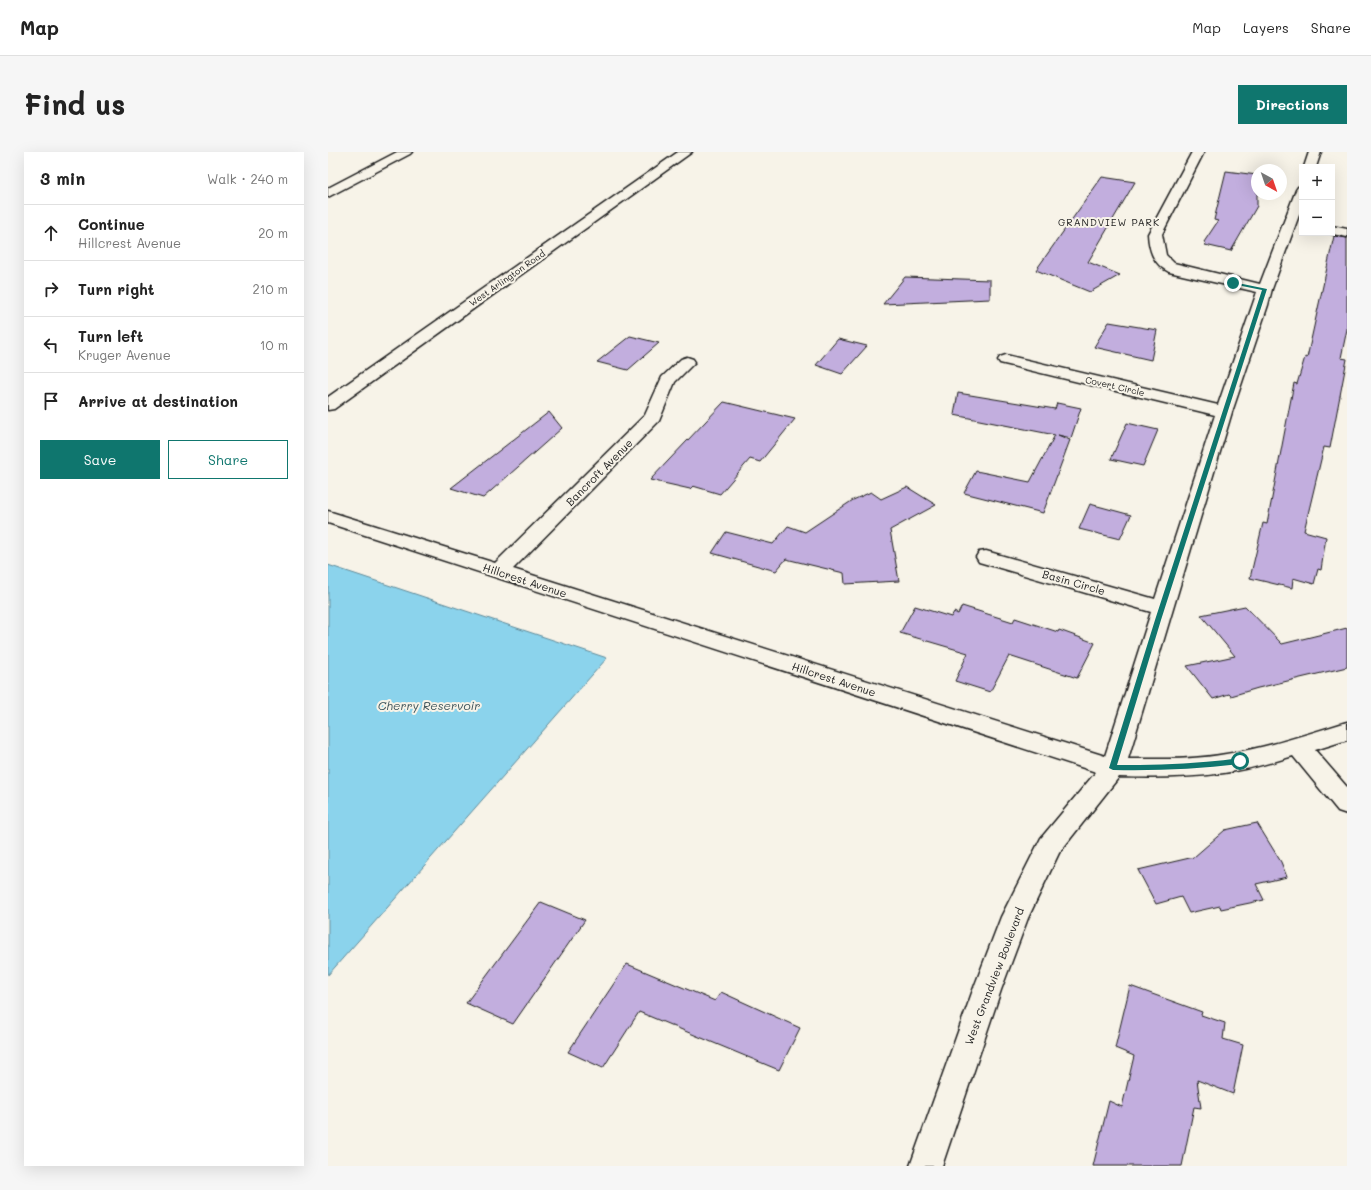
<!DOCTYPE html>
<meta charset="utf-8">
<style>
:root{--surface:#fff;--page:#f6f6f6;--text:#222;--muted:#767676;--line:#e0e0e0;--accent:#0f766e}
body{margin:0;font-family:Mali,sans-serif;background:var(--page);color:var(--text)}
.controls{position:absolute;right:12px;top:12px;display:grid;overflow:hidden;border-radius:0px;box-shadow:0 4px 16px #0002}
.controls button{width:36px;height:36px;display:grid;place-items:center;padding:0;border:0;border-bottom:1px solid var(--line);background:var(--surface);color:var(--text);font:20px sans-serif}
.compass{position:absolute;left:923px;top:12px;width:36px;height:36px;border-radius:50%;background:var(--surface);box-shadow:0 4px 16px #0002;rotate:140deg}
.stop{position:absolute;width:12px;height:12px;margin:-9px;border:3px solid #0f766e;border-radius:50%;background:#fff}
.stop.end{background:#0f766e;border-color:#fff;box-shadow:0 1px 4px #0008}
.list{margin:0;padding:0;list-style:none}
h2{display:flex;justify-content:space-between;align-items:center;height:52px;margin:0;padding:0 16px;font-size:17px}
h2 small{font-size:13px;font-weight:400;color:var(--muted)}
.list li{display:grid;grid-template-columns:26px 1fr auto;gap:12px;align-items:center;box-sizing:border-box;height:56px;padding:0 16px;border-top:1px solid var(--line)}
.list b{display:block;font-size:15px;white-space:nowrap}
.list p{margin:0;font-size:13px;white-space:nowrap;color:var(--muted)}
.list em{font-size:13px;font-style:normal;color:var(--muted)}
.actions{display:flex;gap:8px;padding:12px 16px}
.actions a{flex:1;padding:9px 0;border:1px solid var(--accent);border-radius:0px;text-align:center;font-size:14px;color:var(--accent)}
.actions .main{background:var(--accent);color:#fff}
.icon{flex:none;width:22px;height:22px;fill:none;stroke:currentColor;stroke-width:2;stroke-linecap:round;stroke-linejoin:round}
.map{position:relative;flex:none;width:1019px;height:1014px;overflow:hidden;border-radius:0px}
header{display:flex;align-items:center;gap:24px;box-sizing:border-box;height:56px;padding:0 20px;background:var(--surface);border-bottom:1px solid var(--line)}
header strong{font-size:19px}
nav{display:flex;gap:22px;margin-inline-start:auto;font-size:14px}
.intro{display:flex;align-items:center;justify-content:space-between;box-sizing:border-box;height:96px;padding:0 24px}
h1{margin:0;font-size:28px}
.button{padding:10px 18px;border-radius:0px;background:var(--accent);color:#fff;font-size:14px;font-weight:700}
main{display:flex;gap:24px;padding:0 24px}
aside{flex:1;background:var(--surface);border-radius:0px;box-shadow:0 4px 16px #0002}
.map>svg:first-child{display:block}
.water{fill:#8bd3ec;stroke:#5f8a99}
.building{fill:#c2aede;stroke:#1c1c1c}
.lines{fill:none;stroke-linecap:round;stroke-linejoin:round}
.minor-casing{stroke:#1c1c1c;stroke-width:3}
.minor{fill:#f7f3e8;fill-rule:evenodd}
.route{fill:#0f766e}
.labels{text-anchor:middle;dominant-baseline:central;stroke-width:4;stroke-linejoin:round;paint-order:stroke}
.far-street-label{font-size:9px;fill:#1c1c1c;stroke:#f7f3e8}
.far-neighbourhood-label{font-size:10px;letter-spacing:1px;fill:#1c1c1c;stroke:#f7f3e8}
.street-label{font-size:11px;fill:#1c1c1c;stroke:#f7f3e8}
.water-label{font-size:12px;font-style:italic;fill:#3d535a;stroke:#f7f3e8}
</style>
<header>
<strong>Map</strong>
<nav><a>Map</a><a>Layers</a><a>Share</a></nav>
</header>
<div class="intro"><h1>Find us</h1><a class="button">Directions</a></div>
<main>
<aside>
<h2>3 min<small>Walk · 240 m</small></h2>
<ul class="list">
<li><svg class="icon" aria-label="ahead" viewBox="0 0 24 24"><path d="M12 20V5M6 11l6-6 6 6"/></svg><div><b>Continue</b><p>Hillcrest Avenue</p></div><em>20 m</em></li>
<li><svg class="icon" aria-label="right" viewBox="0 0 24 24"><path d="M7 20v-9h11M14 6l5 5-5 5"/></svg><div><b>Turn right</b></div><em>210 m</em></li>
<li><svg class="icon" aria-label="left" viewBox="0 0 24 24"><path d="M17 20v-9H6M10 6l-5 5 5 5"/></svg><div><b>Turn left</b><p>Kruger Avenue</p></div><em>10 m</em></li>
<li><svg class="icon" aria-label="arrive" viewBox="0 0 24 24"><path d="M6 21V4h12l-3 4 3 4H6"/></svg><div><b>Arrive at destination</b></div></li>
</ul>
<div class="actions"><a class="main">Save</a><a>Share</a></div>
</aside>
<div class="map">
<svg width="1019" height="1014" viewBox="0 0 1019 1014">
<rect width="100%" height="100%" fill="#f7f3e8"/>
<filter id="ink" filterUnits="userSpaceOnUse"><feTurbulence type="fractalNoise" baseFrequency=".025" numOctaves="2"/><feDisplacementMap in="SourceGraphic" scale="8" xChannelSelector="R" yChannelSelector="G"/><feConvolveMatrix kernelMatrix="1 2 1 2 8 2 1 2 1" color-interpolation-filters="sRGB"/></filter>
<g filter="url(#ink)">
<path class="water" d="M0 413 279 506 0 823Z"/>
<path class="building" d="M898 19 929 23V54L903 99 877 93 878 91 876 90 890 69 886 68Z
M774 25 807 30 760 110 792 123 762 140 708 118Z
M1006 84 1019 86V177L1013 206 1019 207 1002 296 996 295 976 379 998 385 993 418 990 417 986 432 965 426 964 436 922 426 935 371 939 372 966 231 969 232 977 205 979 206Z
M577 125 662 128V147L555 152Z
M781 170 829 178 823 208 766 195Z
M302 184 331 191 300 218 269 210Z
M510 187 539 194 514 222 488 213Z
M630 241 727 257 729 251 753 256 743 286 730 283 742 288 715 361 636 341 648 319 702 330 727 283 626 263Z
M396 250 467 267 432 310 422 307 392 342 365 334 362 337 322 328Z
M221 260 234 276 155 346 123 336Z
M799 271 830 278 815 314 783 307Z
M579 335 608 353 562 378 571 429 517 432 516 421 458 407 448 419 384 401 398 380 445 392 460 374 477 380 525 348 543 340 553 347Z
M762 352 803 363 792 387 751 377Z
M587 454 623 465 626 460 630 462 634 454 685 470 687 466 730 480 731 478 767 491 749 526 681 504 662 540 627 529 640 501 572 481Z
M917 454 954 492 1019 476V515L930 536 903 544 901 542 885 547 859 514 907 504 873 463Z
M929 671 953 710 959 725 928 732 936 748 893 757 892 754 861 761 853 745 828 752 810 718 866 705 897 678Z
M213 750 257 768 185 872 138 851Z
M299 812 387 849 393 840 472 876 451 918 311 860 275 916 240 900Z
M802 834 874 860 873 863 897 871 895 887 915 893 905 942 869 928 873 956 866 955 854 1014H765L781 949 794 955 806 904 787 896Z"/>
<g class="lines">
<defs>
<path id="minor" d="M69 0H84L82 2 0 45V36Z
M350 0H364L6 257 0 258V245Z
M864 0H876L834 82 838 103 846 111 932 132 968 38 970 35 974 34V55L944 137 940 153 904 260 800 607C833 607 866 608 898 602 939 596 979 582 1019 570V588L987 598 1019 635V662L1010 659 965 604C942 611 919 618 896 621 861 626 826 626 791 625L731 701 700 766 673 838 614 1014H582L645 838 673 765 713 686 768 620 0 371V359L167 411 317 263 334 225 353 207 359 205 365 207 367 210 347 230 331 269 185 417 777 604 823 460 651 410 648 405 651 400 658 399 827 447 887 263 672 211 670 208 672 205 678 203 890 253 929 140 841 120C825 112 821 98 820 82Z
M981 0H993L988 15H976Z
M1004 74 1019 77V85L1000 81H1004Z"/>
</defs>
<use href="#minor" class="minor-casing"/>
<use href="#minor" class="minor"/>
</g>
</g>
<path class="route" d="M905 130 939 137 833 468 789 613C831 613 871 612 912 606L916 609 912 612C869 617 828 619 785 618L781 616 827 468 934 138 904 132Z"/>
<g class="labels">
<g class="far-street-label">
<text transform="translate(179 126) rotate(-35)">West Arlington Road</text>
<text transform="translate(787 234) rotate(13)">Covert Circle</text>
</g>
<g class="far-neighbourhood-label">
<text x="781" y="70">GRANDVIEW PARK</text>
</g>
<g class="street-label">
<text transform="translate(271 320) rotate(-45)">Bancroft Avenue</text>
<text transform="translate(197 428) rotate(18)">Hillcrest Avenue</text>
<text transform="translate(746 430) rotate(16)">Basin Circle</text>
<text transform="translate(506 527) rotate(18)">Hillcrest Avenue</text>
<text transform="translate(666 824) rotate(-69)">West Grandview Boulevard</text>
</g>
<g class="water-label">
<text x="101" y="553">Cherry Reservoir</text>
</g>
</g>
</svg>
<div class="controls">
<button>+</button>
<button>−</button>
</div>
<svg class="compass" viewBox="-18 -18 36 36"><path d="M0-13l5 13h-10z" fill="#e53935"/><path d="M0 13l5-13h-10z" fill="#767676"/></svg>
<div class="stop" style="left:912px;top:609px"></div>
<div class="stop end" style="left:905px;top:131px"></div>
</div>
</main>
